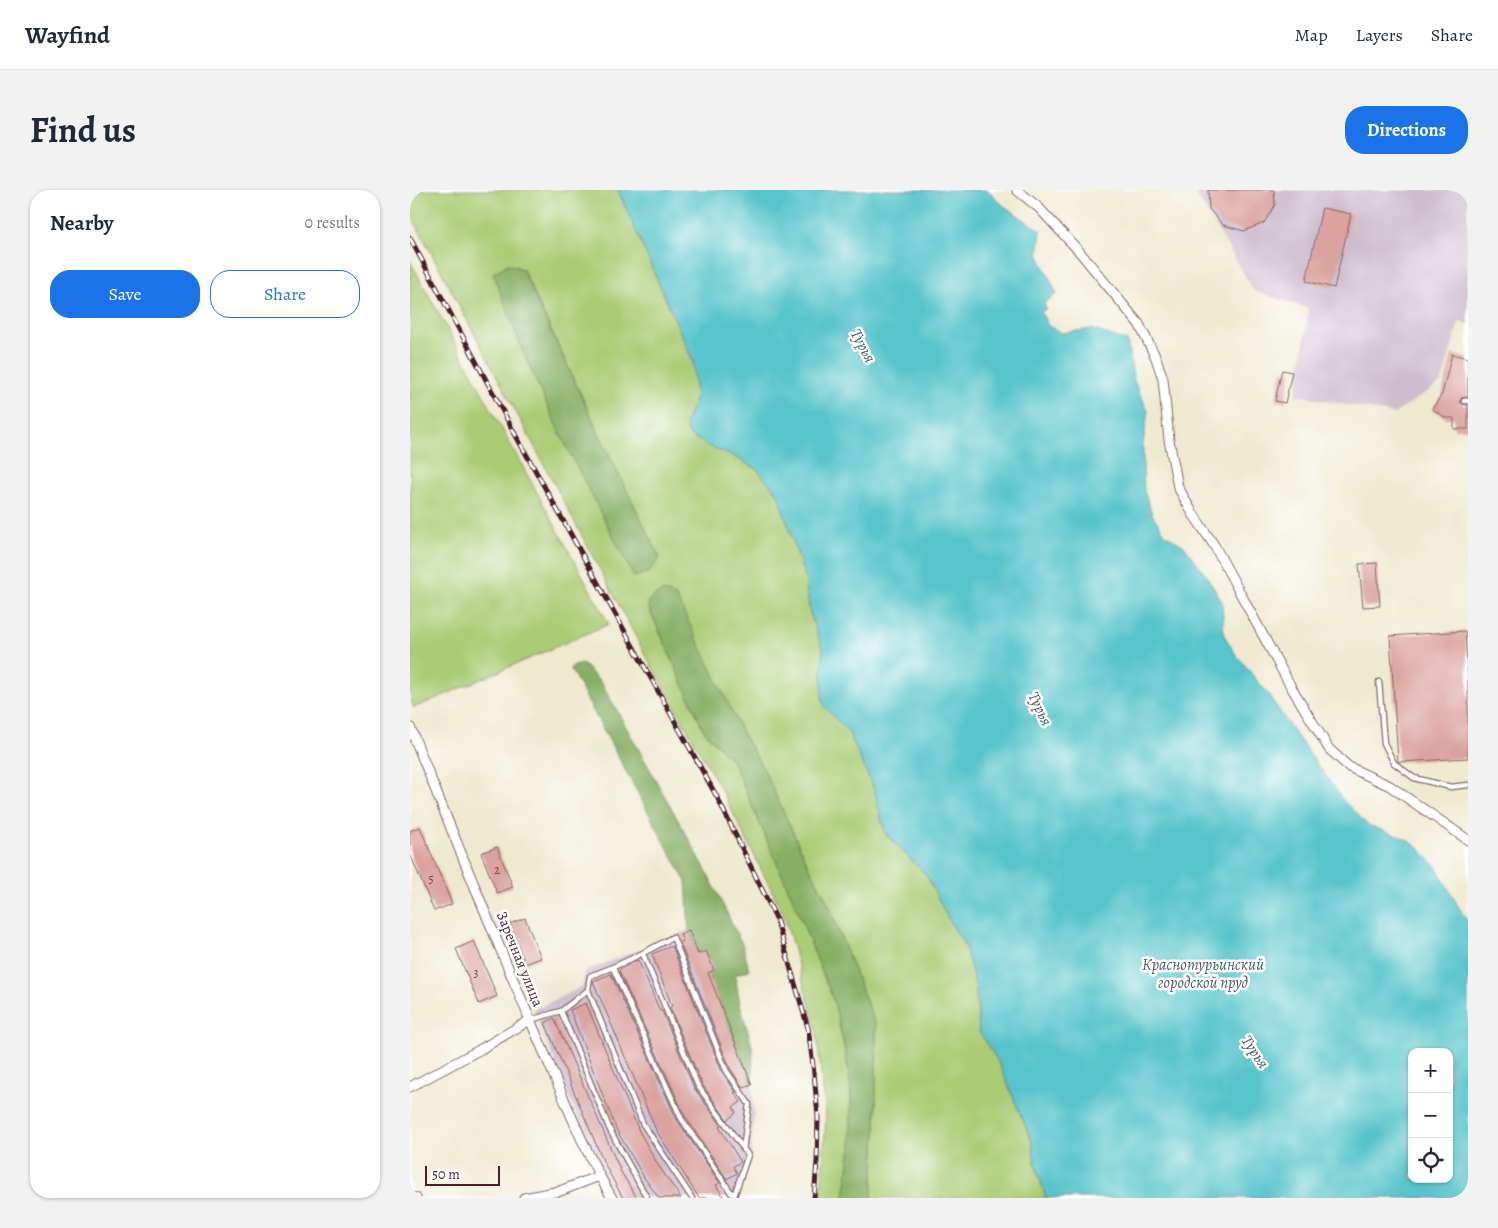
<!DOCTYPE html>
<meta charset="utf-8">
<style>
:root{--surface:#fff;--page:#f2f2f3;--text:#1f2937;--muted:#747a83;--line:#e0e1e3;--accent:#1a73e8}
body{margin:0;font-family:Alegreya,serif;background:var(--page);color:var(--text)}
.controls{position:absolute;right:15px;bottom:15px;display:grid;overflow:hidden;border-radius:10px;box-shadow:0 1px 4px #0004}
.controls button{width:45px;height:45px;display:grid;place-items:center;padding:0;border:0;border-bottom:1px solid var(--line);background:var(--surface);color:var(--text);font:25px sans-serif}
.scale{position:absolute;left:15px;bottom:12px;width:75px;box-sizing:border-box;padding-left:5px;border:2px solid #4a1f2b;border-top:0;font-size:14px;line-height:18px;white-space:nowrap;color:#4a1f2b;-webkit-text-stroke:4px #fff;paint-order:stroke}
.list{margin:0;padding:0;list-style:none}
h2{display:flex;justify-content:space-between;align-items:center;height:65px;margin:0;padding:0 20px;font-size:21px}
h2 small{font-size:16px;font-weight:400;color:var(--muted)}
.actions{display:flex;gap:10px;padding:15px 20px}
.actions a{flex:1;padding:11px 0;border:1px solid var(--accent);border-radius:20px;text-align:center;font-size:18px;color:var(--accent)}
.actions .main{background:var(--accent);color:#fff}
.icon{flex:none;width:28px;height:28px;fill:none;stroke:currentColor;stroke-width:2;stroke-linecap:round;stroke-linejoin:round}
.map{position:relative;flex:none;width:1058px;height:1008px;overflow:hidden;border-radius:20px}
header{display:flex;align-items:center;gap:30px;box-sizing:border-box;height:70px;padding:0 25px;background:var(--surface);border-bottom:1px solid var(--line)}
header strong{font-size:24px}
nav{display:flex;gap:28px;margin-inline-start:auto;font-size:18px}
.intro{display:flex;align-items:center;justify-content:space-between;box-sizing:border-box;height:120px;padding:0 30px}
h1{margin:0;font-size:35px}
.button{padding:12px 22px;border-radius:20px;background:var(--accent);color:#fff;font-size:18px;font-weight:700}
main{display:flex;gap:30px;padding:0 30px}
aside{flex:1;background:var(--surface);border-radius:20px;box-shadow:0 1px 4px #0004}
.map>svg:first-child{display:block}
.industrial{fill:#cfbdcf}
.green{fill:#aacc75;stroke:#7a7650;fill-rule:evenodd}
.forest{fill:#87b066;stroke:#686848}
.water{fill:#56c4ca;stroke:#50727a;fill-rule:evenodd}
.building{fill:#dba39f}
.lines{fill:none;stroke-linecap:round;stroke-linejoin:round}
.service-casing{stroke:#836664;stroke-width:7}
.minor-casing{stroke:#836664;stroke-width:11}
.service{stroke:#fff;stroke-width:4.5}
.minor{stroke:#fff;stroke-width:9}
.rail-casing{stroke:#4a1f2b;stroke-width:5}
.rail{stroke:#fff;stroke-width:3;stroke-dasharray:9;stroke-linecap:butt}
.labels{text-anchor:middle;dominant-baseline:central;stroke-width:5;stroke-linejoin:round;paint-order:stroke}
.number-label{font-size:12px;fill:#6e4048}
.street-label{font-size:15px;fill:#4a1f2b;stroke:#fff}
.water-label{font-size:16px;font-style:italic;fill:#4e5963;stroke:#fff}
</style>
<header>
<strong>Wayfind</strong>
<nav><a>Map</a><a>Layers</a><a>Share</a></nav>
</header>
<div class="intro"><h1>Find us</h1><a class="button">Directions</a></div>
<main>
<aside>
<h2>Nearby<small>0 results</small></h2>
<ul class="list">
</ul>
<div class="actions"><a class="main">Save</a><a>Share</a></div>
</aside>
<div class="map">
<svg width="1058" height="1008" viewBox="0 0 1058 1008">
<rect width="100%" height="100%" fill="#fff"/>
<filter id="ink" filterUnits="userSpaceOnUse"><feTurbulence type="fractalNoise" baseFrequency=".02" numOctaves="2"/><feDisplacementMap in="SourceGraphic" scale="10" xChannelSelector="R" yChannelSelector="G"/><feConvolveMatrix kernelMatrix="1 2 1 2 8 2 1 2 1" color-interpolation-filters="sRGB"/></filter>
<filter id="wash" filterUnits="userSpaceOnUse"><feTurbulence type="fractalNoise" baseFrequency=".0096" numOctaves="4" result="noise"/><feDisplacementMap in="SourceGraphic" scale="20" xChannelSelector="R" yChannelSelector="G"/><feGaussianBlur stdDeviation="1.12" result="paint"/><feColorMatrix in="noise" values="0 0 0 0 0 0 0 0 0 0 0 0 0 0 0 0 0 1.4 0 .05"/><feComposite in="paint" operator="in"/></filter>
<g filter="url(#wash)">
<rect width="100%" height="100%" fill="#eee9cf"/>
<path class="industrial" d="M783 0H1058V134L1049 132 1032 192 984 224 886 205 899 119 844 101 797 21Z
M279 740 289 764 296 761 304 780 298 783 342 895 344 922 341 965 328 1008H206L191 984 124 820 173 796 175 781Z"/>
<path class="green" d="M0 0H208L283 171 286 208 275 233 298 256 325 267 347 279 368 304 395 387 400 423 413 460 412 491 415 518 438 541 464 599 475 644 517 686 536 725 555 756 566 798 569 841 589 873 622 952 626 977 636 1008H462L466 945V836L417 711 397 673 354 580 334 546 240 409 238 416 294 541 323 572 387 719 424 812 436 865 441 899V956L434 1008H411L416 927 406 838 374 725 314 605 236 466 0 23ZM98 74 113 79 191 248 250 368 238 383 151 246 113 162 84 83Z
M0 71 199 434 4 518 0 507Z"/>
<path class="forest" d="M98 74 112 79 191 248 250 368 238 383 224 387 151 246 113 162 83 83Z
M253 401 266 406 334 546 354 580 397 673 417 711 466 836V945L462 1008H434L441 956V899L436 865 424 812 387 719 323 572 294 541 238 416 240 409Z
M172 473 191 492 296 680 333 756 339 780 325 785 330 814 343 860 342 895 298 783 304 780 296 761 288 764 279 740 276 692 160 478Z"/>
<path class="water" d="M208 0H578L594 16 631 41 628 64 647 104 634 113 636 119 631 122 638 136 652 143 682 139 717 151 724 191 738 221 733 254V277L734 301 742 324 755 344 774 356 797 387 812 412 814 445 824 462 858 504 886 545 934 611 958 635 994 648 1008 657 1026 677 1051 721 1058 732V1008H636L626 976 622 952 589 873 569 841 566 798 555 756 536 725 517 686 475 643 464 599 438 541 415 518 412 510V491L413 460 400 423 395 387 368 304 347 279 325 267 298 256 279 245 275 233 286 208 283 171ZM1002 862H1039V989H1002Z"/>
<g id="blocks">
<path class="building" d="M798 0H864L865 15 854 33 834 41 813 35 799 19Z
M912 18 941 24 924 98 896 91Z
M1042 164 1058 168V207H1052L1050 211 1052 214 1058 215V239H1044V228H1036L1022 219 1032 204Z
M872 180 882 182 875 213 865 211Z
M967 373 970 416 953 417 949 374Z
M1055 441 1058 489V568L990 572 988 571 980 446Z
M10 637 42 714 24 721 0 664V641Z
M87 657 103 697 87 703 71 663Z
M115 728 131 768 115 774 99 734Z
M279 740 288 764 296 761 304 780 298 783 342 895 333 898 320 878 270 753 273 751 270 744Z
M64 751 87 806 69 814 46 759Z
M262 756 312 882 326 902H324L331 912 323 917 326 923 317 930 292 894 260 818 262 816 242 764Z
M228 770 250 821H252L284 898 311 935 309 937 331 972 323 976 327 983 317 989 275 926 209 781 210 780V779Z
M201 784 267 930 310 993 306 995 314 1008H289L246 940 183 791Z
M176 813 229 941 248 975 271 1008H249L235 989 206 939 160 820Z
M144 828 211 982 227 1008H213L194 973 135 833Z"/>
</g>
</g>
<g filter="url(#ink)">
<use href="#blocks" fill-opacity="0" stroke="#836664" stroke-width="1"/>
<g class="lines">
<defs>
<path id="service" d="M1054 211H1058
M969 492 974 553 984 573 1004 588 1041 597 1058 595
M233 764 288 896 338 965 324 1006
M203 778 271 928 324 1007
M178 800 233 934 282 1008
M151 821 200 940 237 1008
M120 830 151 821 178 800 180 786C209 776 236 762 263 747L316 880 339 914 333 960"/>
<path id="minor" d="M607 0 629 18 668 60 729 134 746 168 753 189 759 250 768 297 783 324 804 355 880 495 919 559 939 577 980 596 1058 650
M0 537C43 643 85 749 130 853 153 905 173 959 202 1008
M0 897 71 859 120 830
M0 1007 6 1008
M114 1008 150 1001 189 986"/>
</defs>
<use href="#service" class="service-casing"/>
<use href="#minor" class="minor-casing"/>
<use href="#service" class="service"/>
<use href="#minor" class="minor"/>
<defs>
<path id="rail" d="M0 48 105 244 307 607 366 728 398 838 404 883 408 927 407 972 404 1008"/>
</defs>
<use href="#rail" class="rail-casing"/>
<use href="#rail" class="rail"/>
</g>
</g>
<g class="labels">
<g class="number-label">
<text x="87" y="680">2</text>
<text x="21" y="689">5</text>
<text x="66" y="783">3</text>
</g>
<g class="street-label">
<text transform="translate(110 769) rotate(68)">Заречная улица</text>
</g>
<g class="water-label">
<text transform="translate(453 156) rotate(62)">Турья</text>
<text transform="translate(630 519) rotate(64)">Турья</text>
<text x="793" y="775">Краснотурьинский<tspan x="793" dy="18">городской пруд</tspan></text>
<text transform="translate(845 862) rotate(56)">Турья</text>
</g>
</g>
</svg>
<div class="controls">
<button>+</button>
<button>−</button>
<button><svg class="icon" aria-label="locate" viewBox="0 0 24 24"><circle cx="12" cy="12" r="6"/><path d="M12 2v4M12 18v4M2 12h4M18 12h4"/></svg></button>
</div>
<div class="scale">50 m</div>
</div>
</main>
